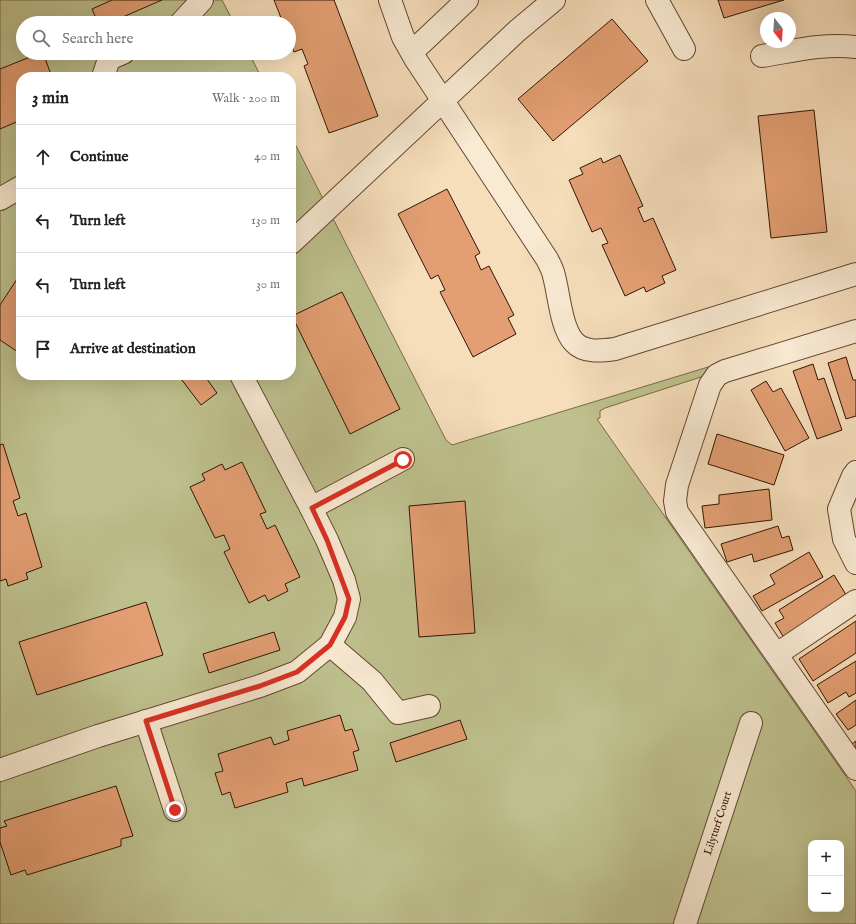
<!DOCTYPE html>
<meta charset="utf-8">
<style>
:root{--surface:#fff;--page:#f2f2f2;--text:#222;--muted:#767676;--line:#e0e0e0}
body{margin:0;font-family:"IM FELL English",serif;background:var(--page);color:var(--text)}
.controls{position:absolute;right:12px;bottom:12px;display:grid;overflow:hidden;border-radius:8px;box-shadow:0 4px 16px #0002}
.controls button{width:36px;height:36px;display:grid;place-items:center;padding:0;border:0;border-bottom:1px solid var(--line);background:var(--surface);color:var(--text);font:20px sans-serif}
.compass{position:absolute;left:760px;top:12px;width:36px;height:36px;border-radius:50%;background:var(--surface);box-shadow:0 4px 16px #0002;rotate:163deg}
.stop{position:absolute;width:12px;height:12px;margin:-9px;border:3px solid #d93025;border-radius:50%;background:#fff}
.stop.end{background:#d93025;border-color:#fff;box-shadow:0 1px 4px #0008}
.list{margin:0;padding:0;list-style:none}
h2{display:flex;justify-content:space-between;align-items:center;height:52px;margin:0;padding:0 16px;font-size:17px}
h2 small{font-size:13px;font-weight:400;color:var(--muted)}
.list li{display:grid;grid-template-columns:26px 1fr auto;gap:12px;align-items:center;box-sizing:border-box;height:64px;padding:0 16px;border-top:1px solid var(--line)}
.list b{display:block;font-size:15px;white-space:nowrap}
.list em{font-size:13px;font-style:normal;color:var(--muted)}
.icon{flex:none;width:22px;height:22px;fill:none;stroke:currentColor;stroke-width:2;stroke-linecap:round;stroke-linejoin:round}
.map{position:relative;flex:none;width:856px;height:924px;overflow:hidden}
.search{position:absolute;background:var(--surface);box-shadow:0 4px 16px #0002;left:16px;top:16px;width:280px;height:44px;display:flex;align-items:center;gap:10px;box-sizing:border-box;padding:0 14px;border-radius:22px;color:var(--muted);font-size:15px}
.panel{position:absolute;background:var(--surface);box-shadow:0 4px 16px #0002;left:16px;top:72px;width:280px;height:308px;border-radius:16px}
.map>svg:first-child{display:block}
.green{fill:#bec18e;stroke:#776b48;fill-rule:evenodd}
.building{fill:#e39f73;stroke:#301502}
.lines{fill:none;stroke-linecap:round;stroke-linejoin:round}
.minor-casing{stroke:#624730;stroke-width:24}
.minor{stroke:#f9ead3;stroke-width:22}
.route{stroke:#d93025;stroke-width:5}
.labels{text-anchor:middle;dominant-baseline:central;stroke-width:3;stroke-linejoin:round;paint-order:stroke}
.street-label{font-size:11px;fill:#301502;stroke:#f9ead3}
</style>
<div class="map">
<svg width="856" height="924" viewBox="0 0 856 924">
<rect width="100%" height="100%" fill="#f6debb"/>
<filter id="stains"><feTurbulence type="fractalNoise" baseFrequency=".005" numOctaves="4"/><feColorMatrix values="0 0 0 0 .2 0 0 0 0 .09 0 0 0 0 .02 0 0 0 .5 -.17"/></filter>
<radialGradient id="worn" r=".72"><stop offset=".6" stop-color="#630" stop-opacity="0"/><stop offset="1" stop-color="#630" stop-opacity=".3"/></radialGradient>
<path class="green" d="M0 0H222L234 23H23V53H249L261 77H21V375H291V136L446 440 452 445 856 322V327L605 408 600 411V418L597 419 856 791V924H0ZM811 843H841V909H811Z"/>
<path class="building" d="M112 0H162L109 23H98L92 9Z
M274 0H334L378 116 329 133 304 66 308 64 302 49 294 52 289 39V23H283Z
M718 0H784L724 18Z
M612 19 648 61 553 141 518 99Z
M40 53H43L52 77H21V120L0 129V69Z
M814 110 827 232 771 238 758 116Z
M620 155 643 206 638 208 644 222 653 218 676 270 662 276 665 283 646 292 644 287 625 296 602 245 608 243 601 228 592 232 569 180 583 174 580 168 601 158 603 163Z
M447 189 480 253 475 256 481 270 489 266 514 315 508 318 516 334 473 357 440 292 445 290 438 275 431 279 398 214Z
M21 273V354L0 340V305Z
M342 292 400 409 350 434 292 316Z
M846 357 853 380H856V416L846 419 828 363Z
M813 364 818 380 824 378 842 430 817 439 793 371Z
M178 375H204L217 393 201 405Z
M766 381 773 392 781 388 809 438 785 451 751 390Z
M717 434 784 455 774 485 708 464Z
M3 444 20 498 13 501 18 516 26 513 42 567 26 573 28 579 8 586 6 579 0 581V445Z
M242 462 266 512 260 514 267 529 275 525 300 577 285 584 288 591 268 601 265 595 249 603 224 552 230 549 224 535 215 538 190 487 205 480 202 474 222 464 225 470Z
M769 489 772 520 705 528 702 506 719 504V495Z
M465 501 475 633 419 637 409 506Z
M778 526 782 538 789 536 793 550 754 562 752 554 727 562 721 544Z
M809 552 823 577 762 611 753 596 775 584 770 575Z
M834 575 848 598 784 638 775 623 784 618 779 610Z
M146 602 163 655 37 695 19 642Z
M856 621V653L813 681 799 659Z
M274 632 280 650 209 673 203 654Z
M856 661V693L849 697 846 692 828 703 817 685Z
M856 700V725L848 730 836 714Z
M340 715 345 731 352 729 359 750 353 752 358 770 304 786 302 778 286 783 288 792 235 808 230 792 222 795 215 773 223 771 218 754 271 737 274 745 289 740 287 731Z
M460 720 467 739 396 762 390 743Z
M856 741V750L852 744Z
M116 786 133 836 121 839V846L27 875 25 870 11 875 0 842V828L7 826 4 821Z"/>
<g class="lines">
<defs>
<g id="minor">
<path d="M390 0 403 37 416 60 547 259C550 265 553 270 554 276 559 294 561 328 574 342 584 353 601 351 615 349L856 274"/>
<path d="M657 0 684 49"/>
<path d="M181 23 202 0"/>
<path d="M412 52 467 0"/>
<path d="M762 56C793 51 824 43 856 47"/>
<path d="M103 77 109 59 123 53"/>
<path d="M0 199 21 187"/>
<path d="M291 243 517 31 554 0"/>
<path d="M856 331 725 371 717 375 710 385 677 485 675 501 677 512 856 769"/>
<path d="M856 472 853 476 839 509 844 539 856 563"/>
<path d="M311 508 403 459"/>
<path d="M330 645 372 681 398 713 429 706"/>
<path d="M777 654 856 601"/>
<path d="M146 721 175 810"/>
<path d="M0 770 98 736 260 686 297 672 330 645 345 617 349 599 344 580 327 540 311 508 241 375"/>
<path id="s1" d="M685 924 751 723"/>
</g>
</defs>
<use href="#minor" class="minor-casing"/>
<use href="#minor" class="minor"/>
</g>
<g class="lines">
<path class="route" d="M175 810 146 721 260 686 297 672 330 645 345 617 349 599 327 540 312 508 403 460"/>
</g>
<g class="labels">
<g class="street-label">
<text stroke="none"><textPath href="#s1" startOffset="106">Lilyturf Court</textPath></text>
</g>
</g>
<rect width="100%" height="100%" filter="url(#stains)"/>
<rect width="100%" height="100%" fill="url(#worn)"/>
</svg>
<div class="controls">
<button>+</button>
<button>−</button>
</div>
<svg class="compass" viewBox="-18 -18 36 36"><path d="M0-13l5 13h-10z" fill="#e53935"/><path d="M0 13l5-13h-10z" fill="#767676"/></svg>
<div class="stop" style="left:403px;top:460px"></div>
<div class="stop end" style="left:175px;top:810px"></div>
<div class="search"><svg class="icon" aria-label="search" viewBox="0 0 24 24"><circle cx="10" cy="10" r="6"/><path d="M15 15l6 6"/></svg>Search here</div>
<section class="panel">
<h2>3 min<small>Walk · 200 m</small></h2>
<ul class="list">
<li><svg class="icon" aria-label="ahead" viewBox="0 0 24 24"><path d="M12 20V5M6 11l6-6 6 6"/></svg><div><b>Continue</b></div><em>40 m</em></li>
<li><svg class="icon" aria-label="left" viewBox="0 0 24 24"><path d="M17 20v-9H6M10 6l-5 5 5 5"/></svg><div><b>Turn left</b></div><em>130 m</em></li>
<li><svg class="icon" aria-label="left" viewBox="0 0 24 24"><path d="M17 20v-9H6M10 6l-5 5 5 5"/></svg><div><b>Turn left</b></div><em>30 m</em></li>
<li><svg class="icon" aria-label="arrive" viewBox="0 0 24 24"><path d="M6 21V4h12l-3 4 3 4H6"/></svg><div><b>Arrive at destination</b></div></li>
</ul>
</section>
</div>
